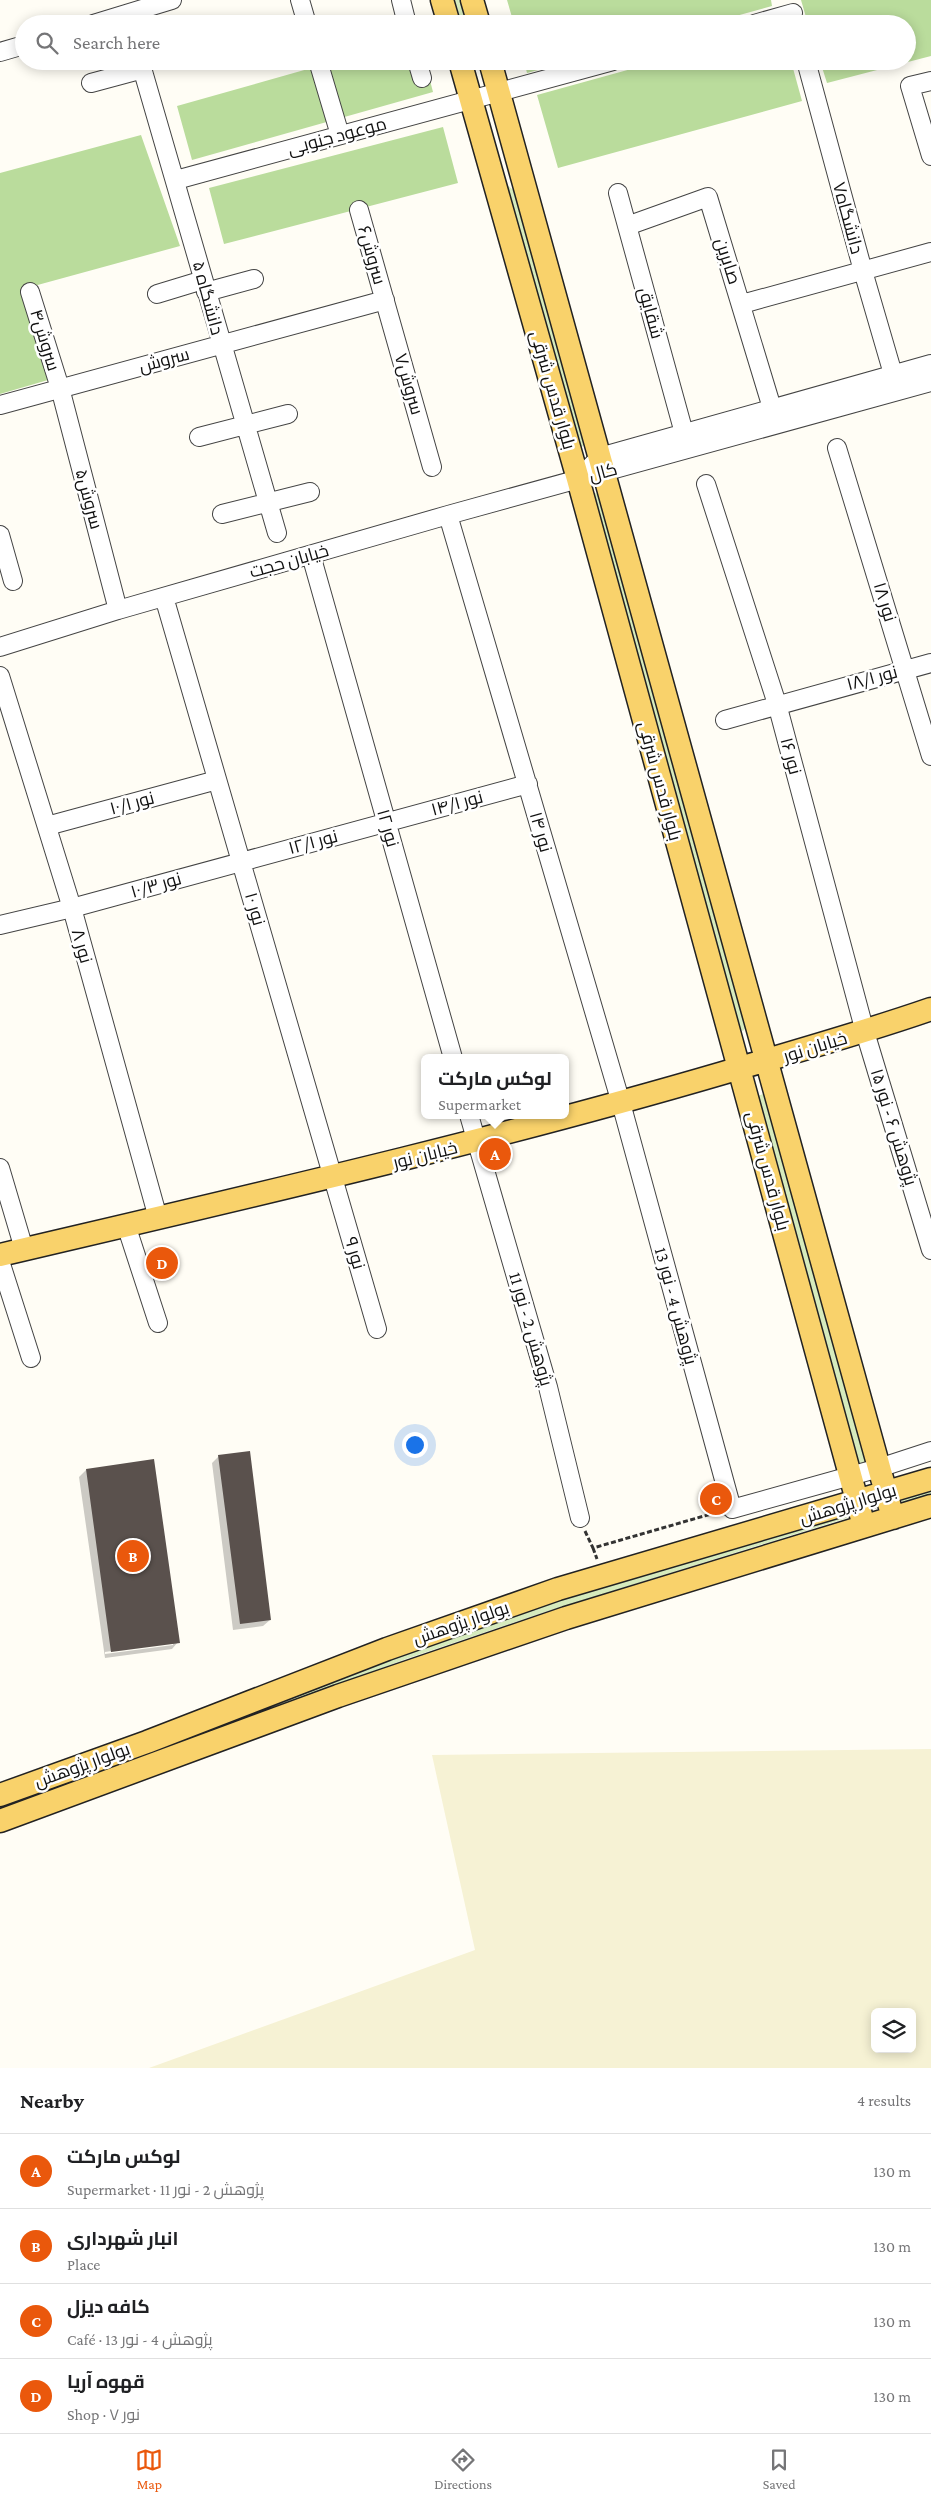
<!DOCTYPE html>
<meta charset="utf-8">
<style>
:root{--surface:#fff;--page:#f2f2f2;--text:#202124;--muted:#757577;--line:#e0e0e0;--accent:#ea580c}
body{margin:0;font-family:"Crimson Pro",Cairo,serif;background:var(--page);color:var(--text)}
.controls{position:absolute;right:15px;bottom:15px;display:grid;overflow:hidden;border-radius:8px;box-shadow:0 2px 12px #0003}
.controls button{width:45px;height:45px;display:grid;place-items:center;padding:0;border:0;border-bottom:1px solid var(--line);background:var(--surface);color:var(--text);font:25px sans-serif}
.you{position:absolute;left:414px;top:1444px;width:18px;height:18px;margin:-12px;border:4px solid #fff;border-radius:50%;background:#1a73e8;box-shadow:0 0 0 8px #1a73e833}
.badge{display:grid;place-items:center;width:32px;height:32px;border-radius:50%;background:var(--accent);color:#fff;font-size:16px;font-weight:700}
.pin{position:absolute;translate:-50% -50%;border:2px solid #fff;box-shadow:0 1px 5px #0006}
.popup{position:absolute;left:421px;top:1054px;width:148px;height:65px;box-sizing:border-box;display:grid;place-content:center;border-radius:8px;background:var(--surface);filter:drop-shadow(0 1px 4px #0005);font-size:16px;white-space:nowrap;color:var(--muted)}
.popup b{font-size:19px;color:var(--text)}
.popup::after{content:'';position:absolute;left:50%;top:100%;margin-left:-10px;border:10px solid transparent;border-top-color:var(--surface)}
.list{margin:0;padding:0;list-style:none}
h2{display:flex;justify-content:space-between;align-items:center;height:65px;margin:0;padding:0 20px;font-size:21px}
h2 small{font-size:16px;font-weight:400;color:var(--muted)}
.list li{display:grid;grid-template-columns:32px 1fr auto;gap:15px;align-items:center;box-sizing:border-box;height:75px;padding:0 20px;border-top:1px solid var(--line)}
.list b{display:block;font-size:19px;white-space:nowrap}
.list p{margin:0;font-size:16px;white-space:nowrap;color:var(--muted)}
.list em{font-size:16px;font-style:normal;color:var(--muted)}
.icon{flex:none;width:28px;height:28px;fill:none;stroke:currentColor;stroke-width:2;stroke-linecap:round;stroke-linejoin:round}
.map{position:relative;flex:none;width:931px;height:2068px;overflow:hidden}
.search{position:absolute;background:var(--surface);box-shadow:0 2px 12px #0003;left:15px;right:15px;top:15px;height:55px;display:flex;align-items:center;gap:12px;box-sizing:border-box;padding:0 18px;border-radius:28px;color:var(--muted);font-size:19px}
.sheet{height:365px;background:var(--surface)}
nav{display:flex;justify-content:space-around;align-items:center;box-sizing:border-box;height:70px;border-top:1px solid var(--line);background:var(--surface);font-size:14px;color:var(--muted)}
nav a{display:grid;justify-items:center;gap:2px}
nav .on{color:var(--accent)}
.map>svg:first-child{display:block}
.farmland{fill:#f6f2d4;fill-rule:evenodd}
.green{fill:#d6ebbd}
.forest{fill:#badc9c}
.shadow{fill:#0003;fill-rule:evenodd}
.building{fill:#5a514d}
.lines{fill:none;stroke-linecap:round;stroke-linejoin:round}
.minor-casing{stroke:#444;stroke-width:20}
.major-casing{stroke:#222;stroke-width:25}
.path{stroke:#333;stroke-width:3;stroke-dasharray:5 2.5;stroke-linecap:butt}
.minor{stroke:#fff;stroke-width:18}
.major{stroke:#f9d26b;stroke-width:22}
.labels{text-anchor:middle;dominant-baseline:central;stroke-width:5;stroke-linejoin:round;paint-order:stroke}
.street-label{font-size:18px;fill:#111;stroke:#fff}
</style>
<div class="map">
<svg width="931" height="2068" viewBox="0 0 931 2068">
<rect width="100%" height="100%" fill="#fffdf5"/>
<path class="farmland" d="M931 1749V2068H149L475 1950 432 1755ZM875 2012H912V2049H875Z"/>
<path class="green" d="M451 0H461L468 24H461L457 7Z
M487 122 490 126 506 184 517 193 585 443 582 447H578Z
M595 493 598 494 747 1026 743 1031 739 1028 591 496Z
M763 1094 767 1096 869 1466 859 1469 758 1103V1096Z
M931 1489V1497L905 1504 902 1502 903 1499Z
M848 1513 847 1518 545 1612 406 1659 0 1812V1805L513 1614Z"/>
<path class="forest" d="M507 0H771L772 6 707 24H514Z
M801 0H931V56L827 83 820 61H907V24H808Z
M336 61H425L433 92 192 160 177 106Z
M524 61H571L527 73Z
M660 61H791L802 101 558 168 537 95Z
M443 127 458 183 224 244 209 188Z
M141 135 180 246 23 289 48 380 0 394V173Z"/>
<path class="shadow" d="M219 1456 270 1620 263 1626 233 1630 212 1463Z
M153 1461 178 1642 172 1649 105 1658 79 1477 86 1470ZM173 1642V1645L105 1654V1652Z"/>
<path class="building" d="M250 1451 271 1620 240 1624 218 1455Z
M154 1459 180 1643 111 1652 86 1469Z"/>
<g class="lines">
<defs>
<path id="minor" d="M300 0 307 24
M401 0 407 24
M93 24 172 0
M754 24 793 13
M0 52 24 45
M140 61 277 533
M318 61 340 135
M417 61 422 78
M806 61 863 271 893 374
M931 81 910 86 931 156
M91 83 143 69
M176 180 613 61
M618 193 684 433
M359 210 432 467
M627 226 708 197 772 408
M30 292 60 388 118 610
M206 292 254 279
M157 294 203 280
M742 304 931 252
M0 405 385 300
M199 437 288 414
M837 448 931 756
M591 466 600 457 931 364
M706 484 777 704 865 1032 931 1250
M222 514 310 492
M448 515 621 1103 732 1509 879 1468 931 1451
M0 535 13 581
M311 555 453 1058
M164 597 377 1329
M0 647 118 610 448 515 931 382
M0 676 72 908 158 1218
M725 720 931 663
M47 826 217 780
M0 925 72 908 528 784
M469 1115 548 1387 580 1518
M0 1168 24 1249
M126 1225 158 1323
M0 1261 31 1358"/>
<path id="major" d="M442 0 449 24
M472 0 479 24
M460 61 578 479 864 1526
M490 61 893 1518
M0 1255C242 1198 484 1143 723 1073 793 1052 862 1033 931 1009
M0 1795 147 1742 387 1649 558 1589 931 1479
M0 1821 338 1696 566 1618 931 1506"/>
</defs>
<use href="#minor" class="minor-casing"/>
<use href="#major" class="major-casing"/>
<path class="path" d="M585 1531 593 1548 718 1512
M593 1548 597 1559"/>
<use href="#minor" class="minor"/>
<use href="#major" class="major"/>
</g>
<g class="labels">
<g class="street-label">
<text transform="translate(337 136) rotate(-15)">موعود جنوبی</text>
<text transform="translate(848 218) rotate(75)">دانشگاه۷</text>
<text transform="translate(372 255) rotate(74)">سروش۶</text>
<text transform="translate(728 261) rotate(72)">صابرین</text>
<text transform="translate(208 298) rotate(75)">دانشگاه ۵</text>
<text transform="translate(651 313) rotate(75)">شقایق</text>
<text transform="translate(45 340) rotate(73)">سروش۴</text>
<text transform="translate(164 360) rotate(-15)">سروش</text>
<text transform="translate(409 384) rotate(74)">سروش۷</text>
<text transform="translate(553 390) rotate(74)">بلوار قدس شرقی</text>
<text transform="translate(603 472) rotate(-15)">کال</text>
<text transform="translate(89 499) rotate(75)">سروش۵</text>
<text transform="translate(289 561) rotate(-16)">خیابان حجت</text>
<text transform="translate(885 602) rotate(73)">نور ۱۸</text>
<text transform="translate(872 678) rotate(-15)">نور ۱۸/۱</text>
<text transform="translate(791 756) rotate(75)">نور ۱۶</text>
<text transform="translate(660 781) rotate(75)">بلوار قدس شرقی</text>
<text transform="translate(132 803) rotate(-15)">نور ۱۰/۱</text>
<text transform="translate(457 803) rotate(-15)">نور ۱۴/۱</text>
<text transform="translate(388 828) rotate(74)">نور ۱۲</text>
<text transform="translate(541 832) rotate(74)">نور ۱۴</text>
<text transform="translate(313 842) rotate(-15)">نور ۱۲/۱</text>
<text transform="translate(156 885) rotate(-16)">نور ۱۰/۳</text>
<text transform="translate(255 909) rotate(74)">نور ۱۰</text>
<text transform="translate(82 946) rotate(74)">نور ۸</text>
<text transform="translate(815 1047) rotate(-17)">خیابان نور</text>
<text transform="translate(894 1127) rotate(73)">پژوهش ۶ - نور ۱۵</text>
<text transform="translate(425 1155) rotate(-14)">خیابان نور</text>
<text transform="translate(768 1171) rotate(75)">بلوار قدس شرقی</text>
<text transform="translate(355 1253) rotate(74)">نور ۹</text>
<text transform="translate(676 1306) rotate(75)">پژوهش 4 - نور 13</text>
<text transform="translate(531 1329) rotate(74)">پژوهش 2 - نور 11</text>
<text transform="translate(848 1504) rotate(-17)">بولوار پژوهش</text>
<text transform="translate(461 1623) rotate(-19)">بولوار پژوهش</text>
<text transform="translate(82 1765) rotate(-20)">بولوار پژوهش</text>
</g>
</g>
</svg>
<div class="controls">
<button><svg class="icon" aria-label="layers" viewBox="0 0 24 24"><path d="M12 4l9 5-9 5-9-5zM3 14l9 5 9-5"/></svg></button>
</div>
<div class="you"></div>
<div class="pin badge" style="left:495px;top:1154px">A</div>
<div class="popup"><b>لوکس مارکت</b>Supermarket</div>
<div class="pin badge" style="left:133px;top:1556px">B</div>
<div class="pin badge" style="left:716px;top:1499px">C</div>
<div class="pin badge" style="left:162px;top:1263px">D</div>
<div class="search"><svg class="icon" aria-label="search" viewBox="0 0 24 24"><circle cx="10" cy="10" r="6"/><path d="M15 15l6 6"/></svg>Search here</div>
</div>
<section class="sheet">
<h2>Nearby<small>4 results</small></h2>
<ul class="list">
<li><span class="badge">A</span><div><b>لوکس مارکت</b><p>Supermarket · پژوهش 2 - نور 11</p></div><em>130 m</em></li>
<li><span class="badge">B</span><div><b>انبار شهرداری</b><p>Place</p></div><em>130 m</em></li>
<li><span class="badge">C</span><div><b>کافه دیزل</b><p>Café · پژوهش 4 - نور 13</p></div><em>130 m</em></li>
<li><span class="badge">D</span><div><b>قهوه آریا</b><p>Shop · نور ۷</p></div><em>130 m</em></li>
</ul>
</section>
<nav>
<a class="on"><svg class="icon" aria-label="map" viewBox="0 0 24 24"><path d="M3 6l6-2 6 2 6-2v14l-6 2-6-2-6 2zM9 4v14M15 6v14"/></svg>Map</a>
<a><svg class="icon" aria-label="directions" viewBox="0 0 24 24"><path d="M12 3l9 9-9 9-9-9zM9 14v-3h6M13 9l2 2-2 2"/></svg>Directions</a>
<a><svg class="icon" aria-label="saved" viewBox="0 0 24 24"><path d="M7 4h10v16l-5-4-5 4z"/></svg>Saved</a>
</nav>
